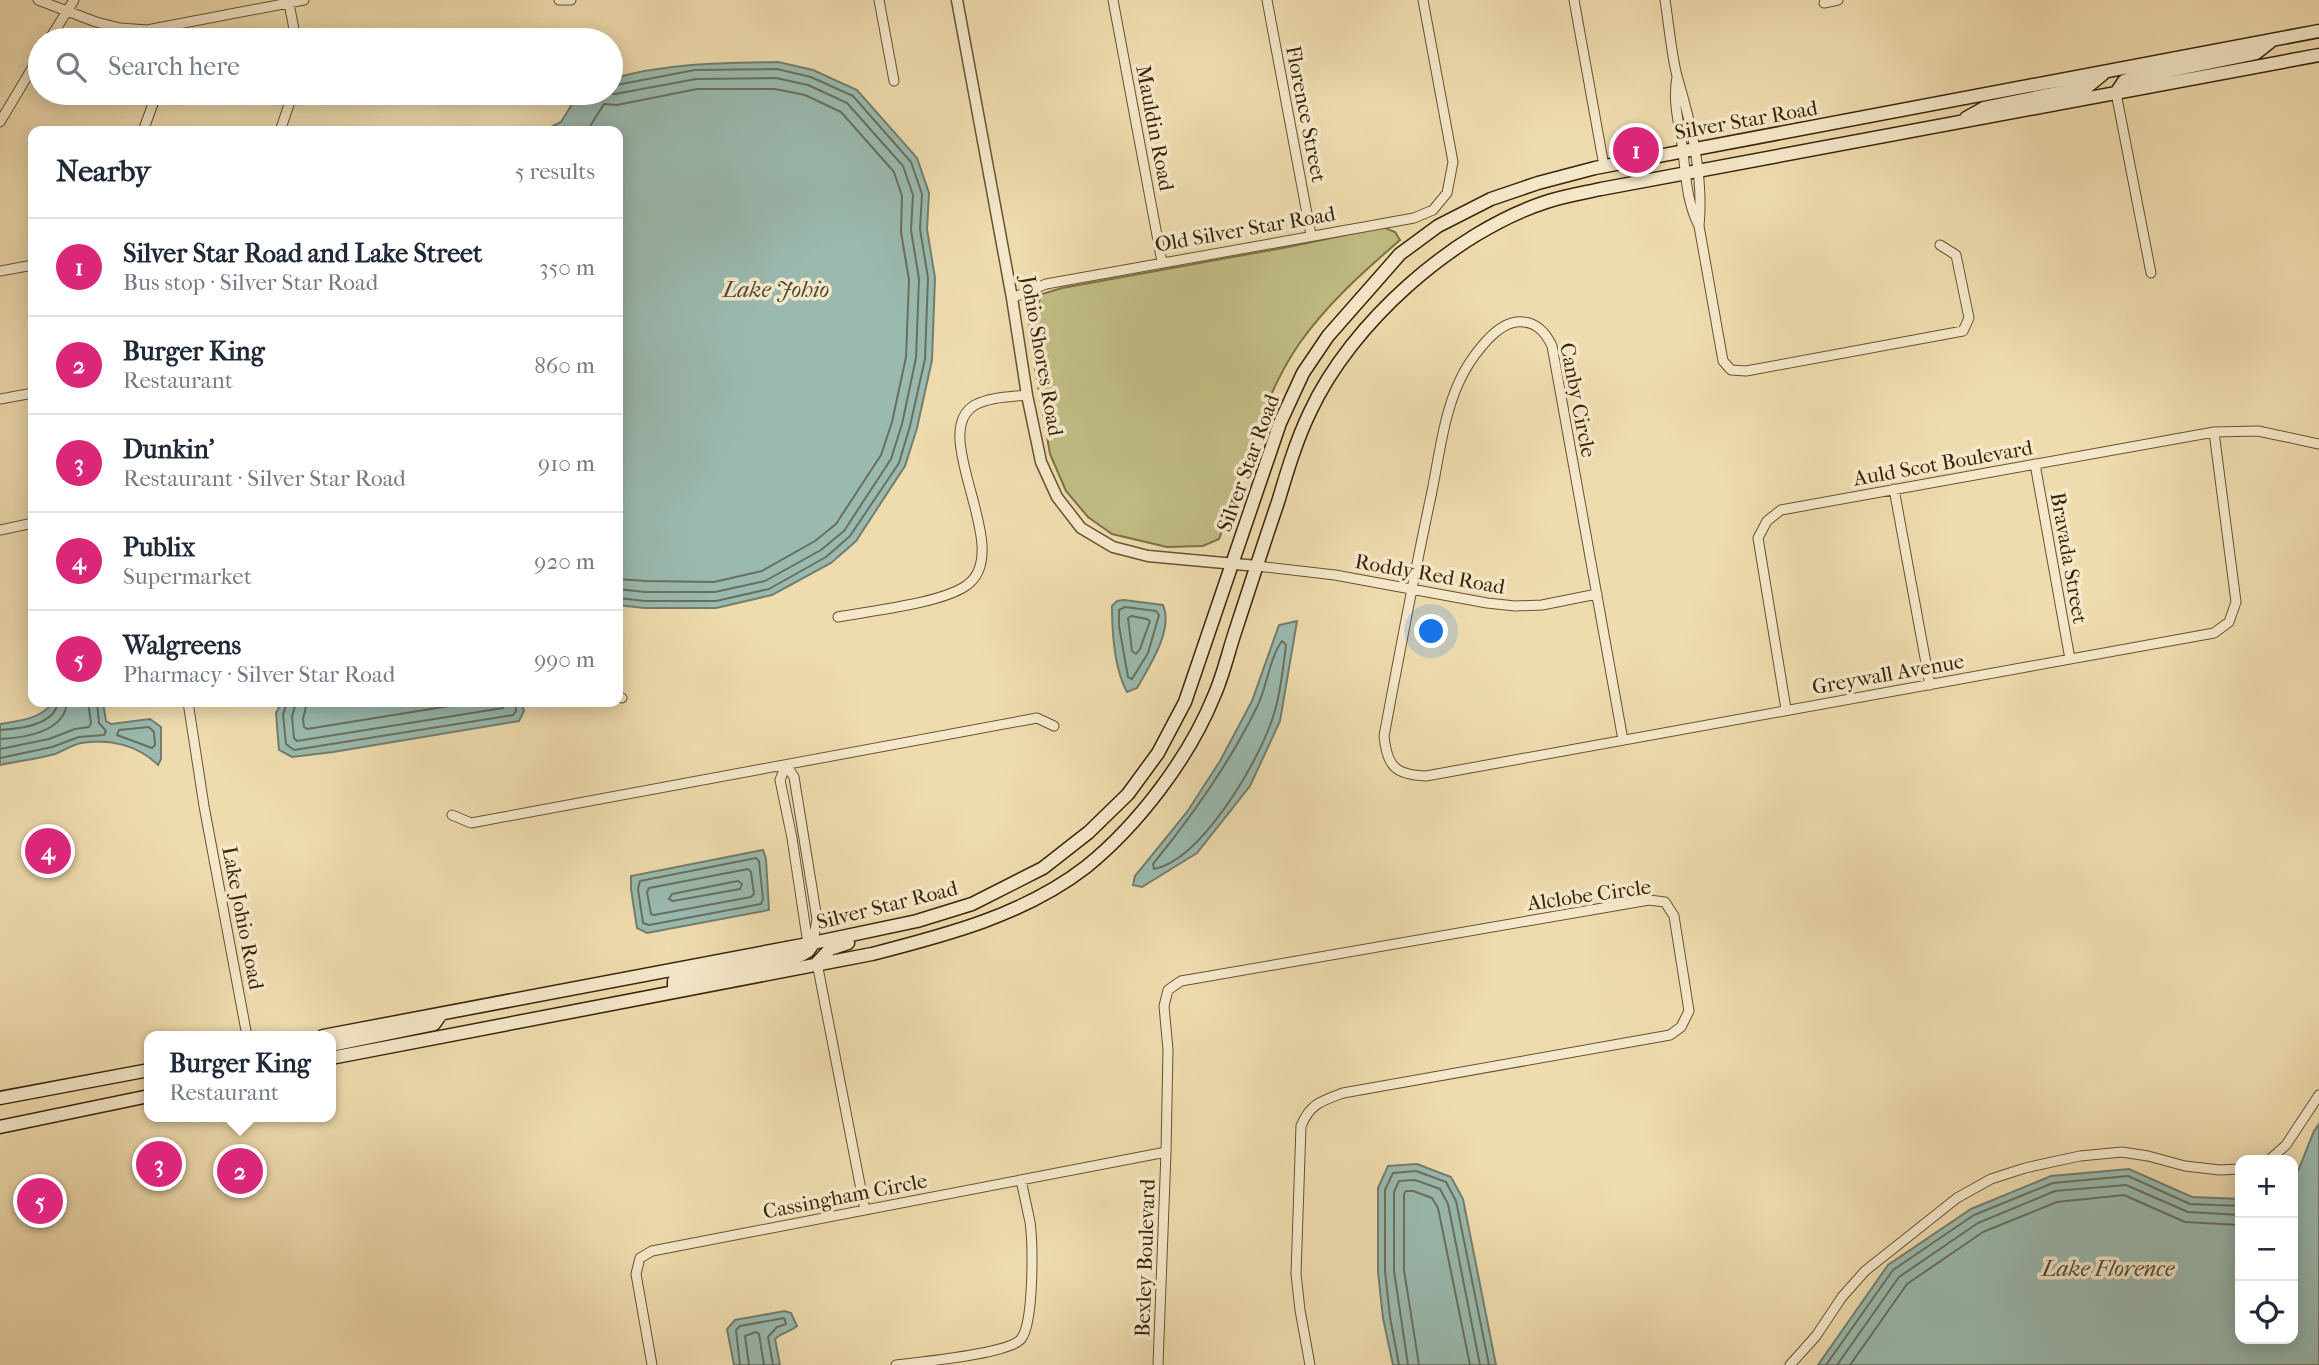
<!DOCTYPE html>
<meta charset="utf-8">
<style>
:root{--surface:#fff;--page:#f2f2f3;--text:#1f2937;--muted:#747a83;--line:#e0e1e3;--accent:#db2777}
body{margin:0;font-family:"IM FELL French Canon",serif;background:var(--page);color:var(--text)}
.controls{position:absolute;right:21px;bottom:21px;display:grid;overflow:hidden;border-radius:14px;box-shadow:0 4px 18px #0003}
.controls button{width:63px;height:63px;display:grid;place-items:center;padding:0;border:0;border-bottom:2px solid var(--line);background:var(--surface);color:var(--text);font:35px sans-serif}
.you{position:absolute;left:1432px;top:632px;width:24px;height:24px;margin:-18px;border:5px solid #fff;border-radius:50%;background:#1a73e8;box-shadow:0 0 0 10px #1a73e833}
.badge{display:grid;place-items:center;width:46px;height:46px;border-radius:50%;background:var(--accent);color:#fff;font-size:23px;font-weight:700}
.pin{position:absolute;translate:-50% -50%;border:4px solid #fff;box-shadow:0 2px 7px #0006}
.popup{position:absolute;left:144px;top:1031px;width:192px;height:91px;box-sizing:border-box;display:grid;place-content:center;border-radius:14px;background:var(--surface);filter:drop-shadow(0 2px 5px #0005);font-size:23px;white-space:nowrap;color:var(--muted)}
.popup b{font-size:26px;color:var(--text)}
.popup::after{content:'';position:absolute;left:50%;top:100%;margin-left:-14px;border:14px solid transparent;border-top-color:var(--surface)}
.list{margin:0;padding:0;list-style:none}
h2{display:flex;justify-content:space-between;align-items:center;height:91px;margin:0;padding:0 28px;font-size:30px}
h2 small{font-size:23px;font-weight:400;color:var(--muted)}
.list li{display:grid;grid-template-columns:46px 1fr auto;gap:21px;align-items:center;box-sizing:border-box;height:98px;padding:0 28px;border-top:2px solid var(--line)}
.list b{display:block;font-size:26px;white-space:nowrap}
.list p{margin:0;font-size:23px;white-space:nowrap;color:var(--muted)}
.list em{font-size:23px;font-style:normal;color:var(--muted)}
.icon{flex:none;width:38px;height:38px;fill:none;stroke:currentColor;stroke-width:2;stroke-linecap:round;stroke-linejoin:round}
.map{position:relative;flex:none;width:2319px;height:1365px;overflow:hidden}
.search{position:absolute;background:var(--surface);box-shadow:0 4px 18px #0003;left:28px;top:28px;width:595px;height:77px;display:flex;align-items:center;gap:18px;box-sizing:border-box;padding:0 24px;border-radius:38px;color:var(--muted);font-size:26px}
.panel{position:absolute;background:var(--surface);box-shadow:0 4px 18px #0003;left:28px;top:126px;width:595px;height:581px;border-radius:14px}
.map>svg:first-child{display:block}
.green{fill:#c1be85;stroke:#7c7248;stroke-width:2}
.water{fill:#9abab0;stroke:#737e6e;stroke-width:2}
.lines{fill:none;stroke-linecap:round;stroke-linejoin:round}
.shore{stroke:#69705d;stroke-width:2}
.minor-casing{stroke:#665333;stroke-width:11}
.tertiary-casing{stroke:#665333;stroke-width:13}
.secondary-casing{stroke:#38250a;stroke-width:15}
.minor{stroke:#f5e8ca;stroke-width:9}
.tertiary{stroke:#f5e8ca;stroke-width:10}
.secondary{stroke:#f5e8ca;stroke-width:12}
.labels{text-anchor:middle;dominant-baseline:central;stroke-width:7;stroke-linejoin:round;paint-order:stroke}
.street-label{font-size:21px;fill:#38250a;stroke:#f5e8ca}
.water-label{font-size:23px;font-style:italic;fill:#504a34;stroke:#f5e8ca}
</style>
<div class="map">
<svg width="2319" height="1365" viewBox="0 0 2319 1365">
<rect width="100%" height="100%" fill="#efdcae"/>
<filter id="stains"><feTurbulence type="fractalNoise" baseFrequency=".00286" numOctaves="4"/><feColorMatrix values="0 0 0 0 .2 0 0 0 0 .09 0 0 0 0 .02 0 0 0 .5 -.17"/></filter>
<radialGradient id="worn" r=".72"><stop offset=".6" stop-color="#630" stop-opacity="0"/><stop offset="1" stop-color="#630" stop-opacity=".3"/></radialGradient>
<path class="green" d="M1383 227 1395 232 1400 240C1363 272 1327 304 1299 344 1261 399 1242 477 1219 539L1203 546 1167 547 1112 534 1088 517 1066 491 1050 454 1028 328 1042 294 1062 288 1288 247Z"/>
<path class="water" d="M778 62 813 70 857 90 917 158 929 193 927 229 935 278 932 360 917 428 905 466 856 541 831 563 772 595 716 608H644L618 605V131H543L561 122 579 93H611V79C666 63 721 63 778 62Z
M1124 600 1163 605C1174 629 1149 667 1137 688L1127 692C1114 668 1112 633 1112 606L1117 601Z
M1297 621 1280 721 1250 786 1197 853 1142 887 1133 885 1135 876 1187 812 1220 761 1252 701 1279 625Z
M53 702H103L106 721 111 724 150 719 161 727V759L158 765C138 745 108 738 81 743 72 745 63 751 55 754 37 759 18 761 0 765V724C19 721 42 719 53 702Z
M282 702H521L524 711 519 721 333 752 292 757 279 750 276 713Z
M763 850 766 859 769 910 647 933 637 928 631 889V876Z
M2319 1124V1365H1818L1888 1265 1971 1209 2051 1176 2129 1169 2192 1197 2240 1199V1339H2293V1174L2298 1171 2314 1131Z
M1417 1164 1451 1177 1463 1199 1496 1365H1393L1383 1318 1378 1272V1188L1388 1166Z
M785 1311 791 1313 797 1326C789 1333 782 1332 775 1339L780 1365H734L727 1329 735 1320Z"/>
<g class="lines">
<path class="shore" d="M611 86 695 70 777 69 811 77 853 96 911 162 922 194 920 229 928 278 925 359 910 426 899 463 850 536 826 557 769 589 716 601H645L618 598
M605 93 615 94 696 79 776 78 808 85 847 103 903 166 913 195 911 230 919 279 916 358 902 424 891 459 844 531 821 550 765 581 715 592H645L618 589
M587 131 604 104 617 105 697 89H775L805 95 841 112 894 172 902 196 901 232 909 280 906 357 892 422 881 455 836 524 815 541 762 571 714 582 646 581 618 579
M1125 607 1156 611 1159 615 1148 653 1132 679 1128 677 1119 626V610Z
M1131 616 1147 619 1150 621 1140 649 1136 654 1132 651 1128 618Z
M1282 641 1286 645C1283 669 1280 697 1272 720 1257 764 1201 860 1154 869L1153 864C1193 815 1229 764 1257 707 1267 687 1269 659 1282 641Z
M287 702 283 715 286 744 294 750 513 715 516 711 515 702
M296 702 292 717 294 738 297 741 503 708 506 702
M307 702 303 719 304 727 307 729 474 702
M149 727 154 732 155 745 152 748 117 735 119 730Z
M0 730C19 729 55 725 58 702
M0 739C24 738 65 732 67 702
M0 749 49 739 75 729 89 727 91 723 88 702
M0 758 52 747 79 737 104 735 106 731 99 723 97 702
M756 858 759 861 763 899 761 904 649 925 643 923 638 889 640 881Z
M748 869 751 872 754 894 751 897 654 915 651 914 647 892 649 888Z
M738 881 742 884 740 889 673 901 669 899 672 894Z
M740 1365 736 1330 740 1326 784 1318 786 1324 777 1327 768 1337 773 1365
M749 1365 745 1336 756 1332 759 1334 764 1365
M1399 1365 1390 1317 1385 1271V1190L1393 1173 1416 1171 1446 1182 1456 1201 1489 1365
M1408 1365 1394 1271V1192L1399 1181 1415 1180 1440 1189 1448 1204 1480 1365
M1419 1365 1404 1270V1194L1406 1191H1413L1432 1198 1438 1208 1470 1365
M1826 1365 1893 1270 1974 1215 2053 1183 2128 1176 2190 1204 2240 1206
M1837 1365 1899 1277 1978 1223 2055 1191 2126 1185 2188 1212 2240 1215
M1850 1365 1907 1284 1983 1232 2057 1202 2124 1195 2185 1222 2240 1225"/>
<defs>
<path id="minor" d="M38 0 96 22 120 28 147 30 304 0
M559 0H571
M879 0 894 81
M1113 0 1162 262
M1267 0 1311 235
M1574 0 1604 166
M1665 0C1669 25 1671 52 1677 76 1691 123 1704 177 1699 226L1723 361 1731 370 1746 371 1963 331 1969 318 1956 255 1940 245
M289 3 296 40
M1824 3 1838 0
M49 40 74 0
M1677 77C1672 103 1680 126 1683 152 1686 178 1687 203 1699 226
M2116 93 2151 273
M0 122 40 55
M143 131 154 101V93
M280 131 293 93
M0 271 33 265
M1012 298 1046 284 1414 218 1433 210 1447 193 1453 162 1423 0
M0 399 33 393
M2035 464 2070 659
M1894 489 1930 685
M0 530 33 523
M1257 566 1335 575 1487 603 1515 606 1542 605 1597 594
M838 617C871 611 943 603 967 585 1016 550 926 433 975 405 990 397 1010 397 1027 395
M618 697 622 698
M188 702 204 806 247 1036
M1786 709 1758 538 1767 521 1781 510 2214 432 2258 431 2319 444
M1623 740 1552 346C1545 331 1535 320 1516 322 1493 325 1468 362 1459 382 1443 417 1439 458 1431 496 1414 575 1399 656 1384 736 1387 766 1395 775 1426 776L2214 633 2229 622 2236 602 2214 432
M786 765 794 777 817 919 813 943
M786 765 780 780 792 838 808 944
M452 815 471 823 1037 718 1054 726
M817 963 865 1210
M2269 1160 2286 1145 2319 1095
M652 1365 636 1274 640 1258 652 1251 1166 1152
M896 1365C919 1362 1009 1354 1021 1339 1034 1323 1033 1244 1030 1222 1027 1208 1024 1194 1021 1180
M1158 1365 1166 1152 1168 1050 1164 1006 1168 990 1181 981 1649 900 1665 902 1674 916 1689 1011 1681 1027 1670 1035 1343 1093C1321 1101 1310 1104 1301 1126L1296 1274 1300 1310 1310 1365
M1790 1365 1816 1336 1842 1297 1865 1271 1957 1198 1991 1179 2025 1168 2080 1156 2122 1152 2148 1156 2185 1166 2220 1170 2240 1169"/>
<path id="tertiary" d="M957 0 1012 298 1027 395 1041 462 1057 497 1081 528 1113 547 1148 556 1257 566"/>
<path id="secondary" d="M2116 93 2124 81 2133 78 2256 53 2270 42
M1966 118 1984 108 2087 87 2103 74
M817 963 830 949 848 943
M674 991V981L778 962 801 955 808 951 813 944
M323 1036 813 943 917 921 972 904 1043 868 1089 832 1128 794 1158 753 1185 702 1280 423 1303 373 1328 336 1400 254 1438 226 1491 199 1538 183 1595 168 2319 31
M331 1045 434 1024 441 1014
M331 1058 872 954C946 935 1024 915 1086 867 1138 825 1189 758 1214 696 1223 676 1228 653 1235 632 1249 589 1263 546 1278 502 1287 472 1296 441 1310 412 1351 323 1454 232 1546 202 1564 196 1583 193 1601 189L2319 55
M0 1098 149 1070
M0 1127 149 1096"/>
</defs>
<use href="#minor" class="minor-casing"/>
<use href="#tertiary" class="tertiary-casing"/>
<use href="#secondary" class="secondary-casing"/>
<use href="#minor" class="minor"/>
<use href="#tertiary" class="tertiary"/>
<use href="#secondary" class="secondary"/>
</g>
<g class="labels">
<g class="street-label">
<text transform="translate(1306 114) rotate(79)">Florence Street</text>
<text transform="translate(1746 120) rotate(-10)">Silver Star Road</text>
<text transform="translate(1155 128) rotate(79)">Mauldin Road</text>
<text transform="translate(1245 229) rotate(-10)">Old Silver Star Road</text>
<text transform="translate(1042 356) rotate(80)">Johio Shores Road</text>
<text transform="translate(1578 400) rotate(79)">Canby Circle</text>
<text transform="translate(1248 463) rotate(-70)">Silver Star Road</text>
<text transform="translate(1943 463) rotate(-10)">Auld Scot Boulevard</text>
<text transform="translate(2069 558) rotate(80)">Bravada Street</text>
<text transform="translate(1430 574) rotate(10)">Roddy Red Road</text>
<text transform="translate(1888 674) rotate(-10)">Greywall Avenue</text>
<text transform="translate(1589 895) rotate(-8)">Alclobe Circle</text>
<text transform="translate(887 905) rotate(-14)">Silver Star Road</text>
<text transform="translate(243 918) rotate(79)">Lake Johio Road</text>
<text transform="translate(845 1196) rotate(-11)">Cassingham Circle</text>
<text transform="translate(1145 1258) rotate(-88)">Bexley Boulevard</text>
</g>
<g class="water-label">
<text x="776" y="289">Lake Johio</text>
<text x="2108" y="1268">Lake Florence</text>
</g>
</g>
<rect width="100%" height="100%" filter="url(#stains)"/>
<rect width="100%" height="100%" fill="url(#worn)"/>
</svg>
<div class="controls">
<button>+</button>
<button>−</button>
<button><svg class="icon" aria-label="locate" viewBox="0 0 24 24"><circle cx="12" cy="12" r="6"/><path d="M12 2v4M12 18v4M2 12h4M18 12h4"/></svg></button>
</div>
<div class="you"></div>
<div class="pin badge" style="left:1636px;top:150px">1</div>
<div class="pin badge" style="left:240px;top:1171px">2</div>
<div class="popup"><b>Burger King</b>Restaurant</div>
<div class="pin badge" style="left:159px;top:1164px">3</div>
<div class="pin badge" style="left:48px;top:851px">4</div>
<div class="pin badge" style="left:40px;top:1201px">5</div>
<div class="search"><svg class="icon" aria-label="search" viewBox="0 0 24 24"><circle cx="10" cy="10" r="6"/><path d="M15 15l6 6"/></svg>Search here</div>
<section class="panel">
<h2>Nearby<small>5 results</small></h2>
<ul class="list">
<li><span class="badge">1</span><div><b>Silver Star Road and Lake Street</b><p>Bus stop · Silver Star Road</p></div><em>350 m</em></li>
<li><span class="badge">2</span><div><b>Burger King</b><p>Restaurant</p></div><em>860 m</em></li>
<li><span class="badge">3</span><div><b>Dunkin'</b><p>Restaurant · Silver Star Road</p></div><em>910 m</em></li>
<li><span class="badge">4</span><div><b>Publix</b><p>Supermarket</p></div><em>920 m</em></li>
<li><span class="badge">5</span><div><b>Walgreens</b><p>Pharmacy · Silver Star Road</p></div><em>990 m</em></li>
</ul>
</section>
</div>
